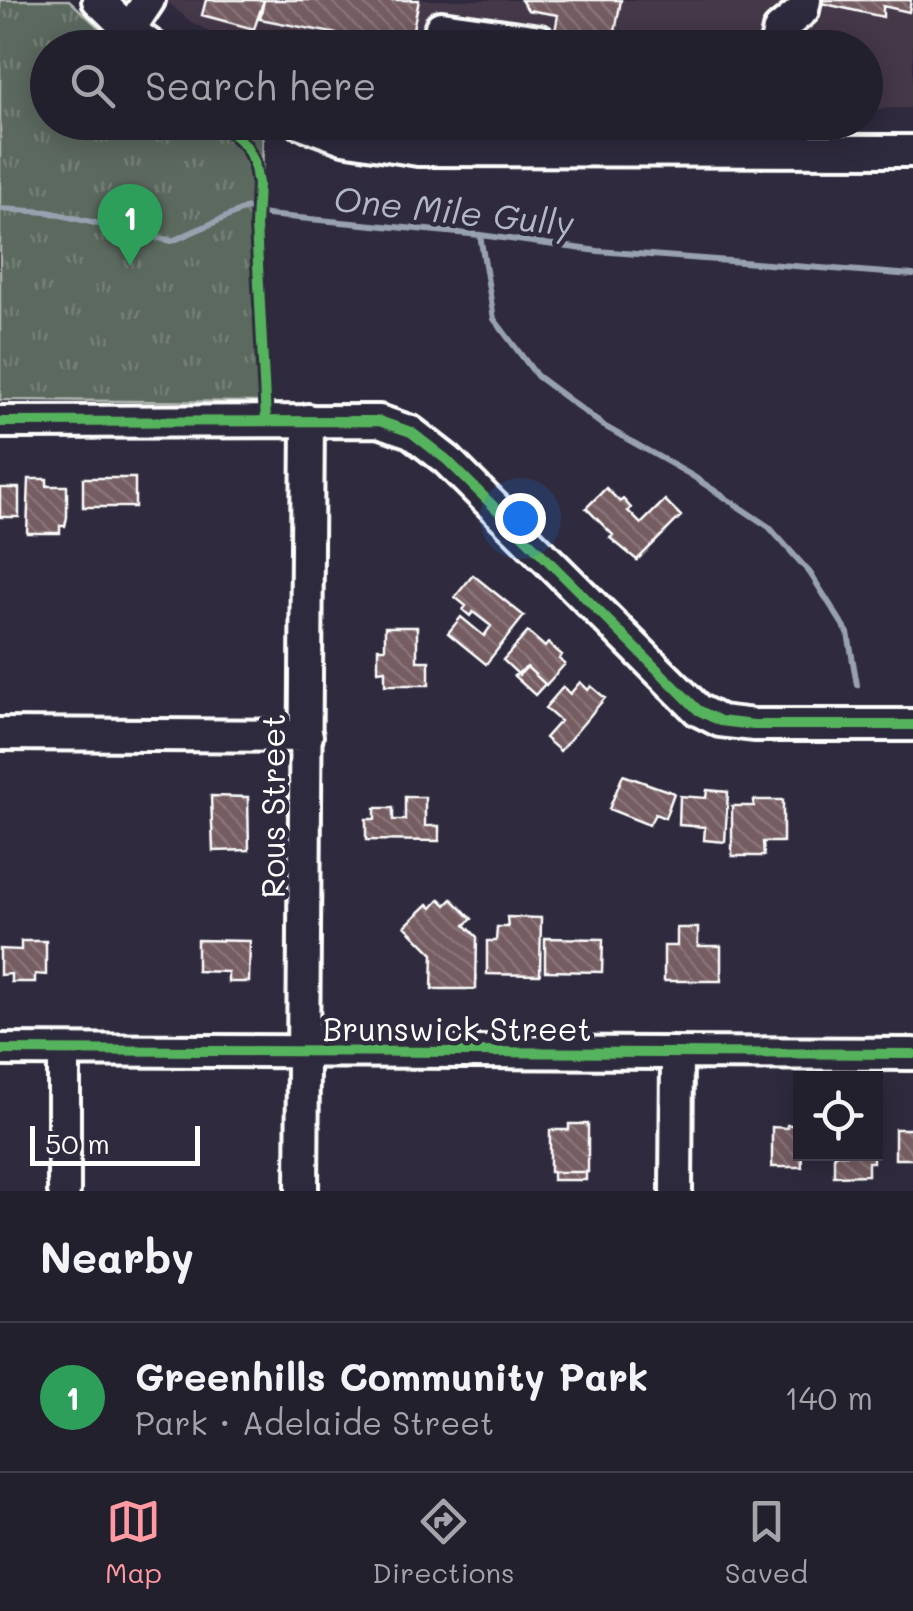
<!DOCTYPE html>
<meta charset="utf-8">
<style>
:root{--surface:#23202e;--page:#2b2836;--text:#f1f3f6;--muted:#a3a3aa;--line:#403e4a;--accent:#ff9aa2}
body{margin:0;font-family:Mali,sans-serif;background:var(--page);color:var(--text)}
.controls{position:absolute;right:30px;bottom:30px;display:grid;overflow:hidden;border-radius:0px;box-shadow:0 5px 25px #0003}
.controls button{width:90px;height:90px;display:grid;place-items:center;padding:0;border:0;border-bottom:2px solid var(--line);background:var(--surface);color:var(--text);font:50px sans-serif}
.scale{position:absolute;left:30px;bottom:25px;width:170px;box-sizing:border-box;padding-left:10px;border:5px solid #fff;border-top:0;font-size:28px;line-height:35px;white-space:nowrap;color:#fff;-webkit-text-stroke:8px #2f2a3d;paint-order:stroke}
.you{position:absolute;left:520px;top:518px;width:35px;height:35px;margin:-25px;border:8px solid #fff;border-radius:50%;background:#1a73e8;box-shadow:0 0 0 15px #1a73e833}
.badge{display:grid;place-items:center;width:65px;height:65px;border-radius:50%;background:var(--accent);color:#fff;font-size:32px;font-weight:700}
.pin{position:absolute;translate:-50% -82px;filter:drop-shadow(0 2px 5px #0008)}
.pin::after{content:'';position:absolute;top:52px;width:35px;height:30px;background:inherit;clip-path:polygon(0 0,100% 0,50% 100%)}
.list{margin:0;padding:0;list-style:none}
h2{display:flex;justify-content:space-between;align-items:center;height:130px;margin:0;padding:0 40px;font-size:42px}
h2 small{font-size:32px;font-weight:400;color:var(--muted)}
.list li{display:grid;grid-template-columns:65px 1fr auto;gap:30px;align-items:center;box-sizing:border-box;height:150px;padding:0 40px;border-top:2px solid var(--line)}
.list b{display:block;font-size:38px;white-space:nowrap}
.list p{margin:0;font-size:32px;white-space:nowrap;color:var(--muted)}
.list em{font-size:32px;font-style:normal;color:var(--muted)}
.icon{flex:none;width:55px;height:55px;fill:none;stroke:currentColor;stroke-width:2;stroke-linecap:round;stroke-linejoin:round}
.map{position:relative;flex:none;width:913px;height:1191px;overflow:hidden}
.search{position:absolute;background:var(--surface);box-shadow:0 5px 25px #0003;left:30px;right:30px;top:30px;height:110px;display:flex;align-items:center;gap:25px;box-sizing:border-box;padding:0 35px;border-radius:55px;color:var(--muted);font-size:38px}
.sheet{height:280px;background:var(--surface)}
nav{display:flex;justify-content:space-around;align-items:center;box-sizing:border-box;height:140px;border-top:2px solid var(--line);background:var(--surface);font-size:28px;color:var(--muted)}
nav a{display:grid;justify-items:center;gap:5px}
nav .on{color:var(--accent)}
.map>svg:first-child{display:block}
.built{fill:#443948}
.park{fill:url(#park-tufts);stroke:#aeb4af;stroke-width:2.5}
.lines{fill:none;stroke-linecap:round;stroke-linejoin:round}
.stream{stroke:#97a1b0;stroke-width:6}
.building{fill:url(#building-back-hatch);stroke:#fff;stroke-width:2.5}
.minor-casing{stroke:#fff;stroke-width:38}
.minor{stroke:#2f2a3d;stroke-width:30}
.cycleway-casing{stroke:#2f2a3d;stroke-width:16}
.cycleway{stroke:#56b35d;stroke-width:10}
.labels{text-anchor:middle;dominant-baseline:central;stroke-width:9;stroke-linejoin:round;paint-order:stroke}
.street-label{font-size:32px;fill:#fff;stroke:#2f2a3d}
.water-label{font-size:35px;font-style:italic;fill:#b1b8c4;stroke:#2f2a3d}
</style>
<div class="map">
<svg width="913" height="1191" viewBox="0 0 913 1191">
<defs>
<pattern id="park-tufts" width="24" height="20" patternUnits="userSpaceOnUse" patternTransform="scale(2.5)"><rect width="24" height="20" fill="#5c695f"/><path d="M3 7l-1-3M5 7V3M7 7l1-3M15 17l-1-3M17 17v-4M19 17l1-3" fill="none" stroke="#748077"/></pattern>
<pattern id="building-back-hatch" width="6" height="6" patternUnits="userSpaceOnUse" patternTransform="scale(2.5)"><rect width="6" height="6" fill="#745d62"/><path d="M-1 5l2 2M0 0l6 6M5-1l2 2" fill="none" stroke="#89757a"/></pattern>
</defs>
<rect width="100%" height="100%" fill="#2f2a3d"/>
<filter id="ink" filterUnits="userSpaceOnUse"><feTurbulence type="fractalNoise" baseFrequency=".01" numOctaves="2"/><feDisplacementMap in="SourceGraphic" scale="20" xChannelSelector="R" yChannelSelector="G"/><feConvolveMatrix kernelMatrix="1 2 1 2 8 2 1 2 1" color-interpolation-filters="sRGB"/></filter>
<g filter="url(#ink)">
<path class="built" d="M165 0H913V108L866 109V48L238 47 191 22Z"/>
<path class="park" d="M0 0H69L120 47 48 48V122H243L263 132 258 402 0 400Z"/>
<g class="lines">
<path class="stream" d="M0 209 48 212 172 241 247 208 267 215 480 235 598 251 913 275
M480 235 494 319 537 376 604 426 691 475 769 527 810 573 848 633 857 685"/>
</g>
<path class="building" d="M206 0H264L254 29 202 15Z
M264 0H419L409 48 260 19Z
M521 0H621L612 48H552L558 15 528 10Z
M821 0H911L909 12 883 6V17L821 3Z
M83 478H135V507H83Z
M29 479H47V486H67V517L65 526H60V533H27Z
M0 488H19V517H0Z
M606 488 620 502 623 499 631 508 628 511 641 524 665 500 681 516 637 560 610 538 613 535 586 508Z
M473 575 524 616 486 664 448 633 461 617 484 636 491 626 473 612 470 616 463 610 466 606 455 597Z
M385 627H417V661H429V685H385V670L378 671V648H385Z
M528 632 545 647 548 643 562 655 559 659 565 664 546 685 527 667 519 675 503 660Z
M527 667 545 684 535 695 514 676Z
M580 682 588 690 591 686 605 698 560 751 545 738 560 721 545 708 563 687 570 694Z
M623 775 674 793 665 818 655 814 649 825 609 809Z
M707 790 728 792 725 842 704 840 705 827 679 825 680 796 706 798Z
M211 796 248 797 249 850 213 851Z
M405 797H425V826H439V841L366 840V819H375V808H393V820H405Z
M754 800H783V842H763L764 856H732V806H754Z
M440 899 446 905 452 899 472 919 465 925 477 937 476 989H432L433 954 405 926 428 904 432 908Z
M507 917 541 918 540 975 487 974V941H496L497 927H508Z
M677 928H698V946H721V981H664V946H677Z
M545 938 603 939 602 972 545 971Z
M197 940 250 941 249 982H228V972L197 971Z
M21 941H46V975L35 974V982H11V974L0 975V949L21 950Z
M569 1124H588V1172H550V1130H569Z
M787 1125H800L802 1167H772V1127L787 1128Z
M895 1129H913V1159H895Z
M834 1154H873V1162H868V1175L834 1176Z
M553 1172H586V1180H553Z"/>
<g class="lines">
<defs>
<path id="minor" d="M98 0 129 30 154 48
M441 27 540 41
M129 30 149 0
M775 48 779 30 803 10 805 0
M299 122 343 138 418 150 913 151
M0 422 379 421 411 432 447 460 698 710 720 721 754 725H913
M0 734 307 736
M0 1050 913 1054
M64 1051V1191
M302 1191 308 420
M676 1191 677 1054"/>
</defs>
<use href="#minor" class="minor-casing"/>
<use href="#minor" class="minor"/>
<defs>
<path id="cycleway" d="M221 122 246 146 254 162 258 184 256 226 266 421
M0 422 379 421 411 432 447 460 698 710 720 721 754 725H913
M0 1050 913 1054"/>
</defs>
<use href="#cycleway" class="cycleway-casing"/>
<use href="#cycleway" class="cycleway"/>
</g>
</g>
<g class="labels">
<g class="street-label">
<text transform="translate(272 806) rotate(-90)">Rous Street</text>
<text x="457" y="1028">Brunswick Street</text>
</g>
<g class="water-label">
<text transform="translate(454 210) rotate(6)">One Mile Gully</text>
</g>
</g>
</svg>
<div class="controls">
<button><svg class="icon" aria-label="locate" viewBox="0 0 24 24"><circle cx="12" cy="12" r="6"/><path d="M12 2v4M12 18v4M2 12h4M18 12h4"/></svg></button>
</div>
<div class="scale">50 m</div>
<div class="you"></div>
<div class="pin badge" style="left:130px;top:266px;background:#2e9e5b">1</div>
<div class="search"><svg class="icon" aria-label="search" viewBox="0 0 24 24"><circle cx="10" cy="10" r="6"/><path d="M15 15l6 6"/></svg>Search here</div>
</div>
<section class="sheet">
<h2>Nearby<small></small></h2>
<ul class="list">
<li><span class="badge" style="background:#2e9e5b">1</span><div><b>Greenhills Community Park</b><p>Park · Adelaide Street</p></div><em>140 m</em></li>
</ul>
</section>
<nav>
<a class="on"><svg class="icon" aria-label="map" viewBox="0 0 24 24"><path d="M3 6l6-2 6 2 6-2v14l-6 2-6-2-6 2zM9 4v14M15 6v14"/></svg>Map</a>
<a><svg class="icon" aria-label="directions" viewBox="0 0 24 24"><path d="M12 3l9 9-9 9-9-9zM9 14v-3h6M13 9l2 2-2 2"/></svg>Directions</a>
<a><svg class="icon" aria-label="saved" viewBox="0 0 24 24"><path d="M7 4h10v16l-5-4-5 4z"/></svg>Saved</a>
</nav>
